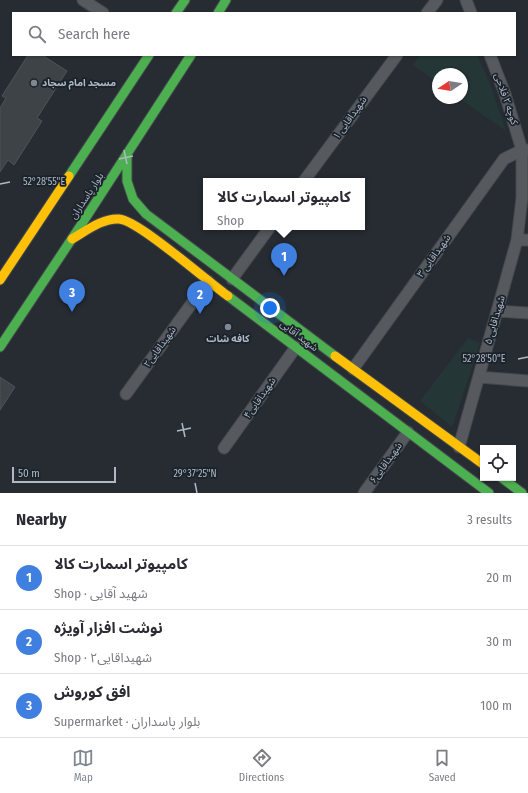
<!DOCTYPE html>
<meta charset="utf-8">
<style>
:root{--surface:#fff;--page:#f2f2f3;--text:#2b2b33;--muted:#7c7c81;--line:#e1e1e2;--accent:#7f8790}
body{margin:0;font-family:"Fira Sans Condensed","Noto Sans Arabic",sans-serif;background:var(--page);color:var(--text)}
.controls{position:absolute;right:12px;bottom:12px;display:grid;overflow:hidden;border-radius:0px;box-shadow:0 1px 3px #0004}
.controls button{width:36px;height:36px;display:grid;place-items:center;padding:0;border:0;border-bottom:1px solid var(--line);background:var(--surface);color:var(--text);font:20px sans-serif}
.compass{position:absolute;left:432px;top:68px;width:36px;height:36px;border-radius:50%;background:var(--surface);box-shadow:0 1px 3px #0004;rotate:258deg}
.scale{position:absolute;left:12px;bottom:10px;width:104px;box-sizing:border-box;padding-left:4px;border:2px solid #afb8c3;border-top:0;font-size:11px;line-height:14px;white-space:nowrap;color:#afb8c3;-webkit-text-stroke:3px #1a222b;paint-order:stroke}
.you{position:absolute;left:270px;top:308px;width:14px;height:14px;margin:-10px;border:3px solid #fff;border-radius:50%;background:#1a73e8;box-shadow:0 0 0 6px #1a73e833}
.badge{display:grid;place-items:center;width:26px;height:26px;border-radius:50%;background:var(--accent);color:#fff;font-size:13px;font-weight:700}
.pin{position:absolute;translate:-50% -33px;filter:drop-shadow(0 1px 2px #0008)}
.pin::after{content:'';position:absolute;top:21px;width:14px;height:12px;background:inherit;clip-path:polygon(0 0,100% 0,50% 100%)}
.popup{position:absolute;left:203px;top:178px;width:162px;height:52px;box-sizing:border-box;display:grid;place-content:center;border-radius:0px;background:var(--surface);filter:drop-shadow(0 1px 3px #0005);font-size:13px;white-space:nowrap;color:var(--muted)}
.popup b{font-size:15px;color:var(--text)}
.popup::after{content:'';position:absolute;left:50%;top:100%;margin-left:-8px;border:8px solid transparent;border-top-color:var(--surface)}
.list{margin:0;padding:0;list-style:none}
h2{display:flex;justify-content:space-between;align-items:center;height:52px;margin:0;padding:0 16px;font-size:17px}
h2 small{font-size:13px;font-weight:400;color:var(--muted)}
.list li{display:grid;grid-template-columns:26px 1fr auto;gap:12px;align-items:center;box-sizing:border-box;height:64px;padding:0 16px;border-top:1px solid var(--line)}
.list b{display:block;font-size:15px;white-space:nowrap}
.list p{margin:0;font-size:13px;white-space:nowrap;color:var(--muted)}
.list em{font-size:13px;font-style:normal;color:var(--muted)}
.icon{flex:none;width:22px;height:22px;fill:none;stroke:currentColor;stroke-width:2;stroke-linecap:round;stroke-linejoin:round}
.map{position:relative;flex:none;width:528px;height:493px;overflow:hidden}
.search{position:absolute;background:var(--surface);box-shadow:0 1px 3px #0004;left:12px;right:12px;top:12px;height:44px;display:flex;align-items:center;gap:10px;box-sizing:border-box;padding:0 14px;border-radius:0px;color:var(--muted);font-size:15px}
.sheet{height:244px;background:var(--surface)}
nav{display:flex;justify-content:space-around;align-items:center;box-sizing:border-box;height:56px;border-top:1px solid var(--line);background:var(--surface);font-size:11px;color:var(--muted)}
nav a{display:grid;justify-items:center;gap:2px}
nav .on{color:var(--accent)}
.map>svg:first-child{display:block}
.green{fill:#253637}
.building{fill:#3e4348;stroke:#4e5359}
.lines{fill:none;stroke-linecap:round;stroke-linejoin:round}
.street-casing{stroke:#44484c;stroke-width:13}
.fast-casing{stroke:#44484c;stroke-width:11}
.slow-casing{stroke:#44484c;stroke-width:11}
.street{stroke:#565a5f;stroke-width:11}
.fast{stroke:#4caf50;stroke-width:9}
.slow{stroke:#ffc107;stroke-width:9}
.ticks{fill:none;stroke:#afb8c3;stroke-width:1.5}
.poi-dot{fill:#7f8790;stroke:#1a222b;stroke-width:1.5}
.labels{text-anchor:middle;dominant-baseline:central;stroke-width:3.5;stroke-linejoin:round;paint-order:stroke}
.poi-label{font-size:10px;font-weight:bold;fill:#afb8c3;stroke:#1a222b;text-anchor:start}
.street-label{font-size:10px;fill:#afb8c3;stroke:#1a222b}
.ticks-label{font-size:10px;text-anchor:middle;fill:#afb8c3;stroke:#1a222b;stroke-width:3.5;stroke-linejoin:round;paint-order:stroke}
</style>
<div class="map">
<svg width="528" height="493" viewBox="0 0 528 493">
<rect width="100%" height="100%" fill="#262c32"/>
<path class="green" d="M420 55H477L490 84 506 131 459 98H462V74H438V83L413 65Z
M468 338 480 343 452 427 420 401Z"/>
<path class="building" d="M28 55H42L67 71 37 118 42 121 14 165 8 160 0 172V108L6 98 2 96Z
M0 377 15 387 0 410Z"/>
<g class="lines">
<defs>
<path id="street" d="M83 0 103 13
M466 0 471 13
M427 13 437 0
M304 181 397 55
M517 240H528
M232 279 270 227
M497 311 528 313
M353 369 504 159 522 150H528
M479 377 528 381
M126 394 208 281
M459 447 517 240 522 198V150L505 94 490 55
M224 448 296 347
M364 493 408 432"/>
<path id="fast" d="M176 13 185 0
M218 13 226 0
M127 154V181L133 199 146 214 335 356
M69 176 149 55
M228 296 489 493
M0 347 81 225 191 55
M502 478 522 493"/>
<path id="slow" d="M72 239C86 231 102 218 119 219 138 220 208 282 228 296
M0 280 69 176
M335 356 483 464"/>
</defs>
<use href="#street" class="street-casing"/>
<use href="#fast" class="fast-casing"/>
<use href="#slow" class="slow-casing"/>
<use href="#street" class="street"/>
<use href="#fast" class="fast"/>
<use href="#slow" class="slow"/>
</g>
<path class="ticks" d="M124 150 127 164M119 159 133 156M0 184 10 182M518 359 528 357M182 423 185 437M177 431 191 428M195 483 197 493"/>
<g class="poi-dot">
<circle cx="34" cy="83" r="4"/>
<circle cx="228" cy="327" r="4"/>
</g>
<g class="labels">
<g class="poi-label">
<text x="42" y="83">مسجد امام سجاد</text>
<text x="228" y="339" text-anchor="middle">کافه شات</text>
</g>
<g class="street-label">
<text transform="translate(506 99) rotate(71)">کوچه ۲ فلاحی</text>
<text transform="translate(350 118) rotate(-54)">۱ شهیداقایی</text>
<text transform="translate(87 196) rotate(-57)">بلوار پاسداران</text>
<text transform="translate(434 256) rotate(-54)">۳ شهیداقایی</text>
<text transform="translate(495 320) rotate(-74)">۵ شهیداقایی</text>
<text transform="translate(299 336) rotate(37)">شهید آقایی</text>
<text transform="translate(160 347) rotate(-54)">شهیداقایی۲</text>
<text transform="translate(260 398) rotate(-55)">شهیداقایی۴</text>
<text transform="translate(386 463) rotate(-54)">شهیداقایی۶</text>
</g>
</g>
<g class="ticks-label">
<text x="44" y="185">52°28'55"E</text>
<text x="484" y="362">52°28'50"E</text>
<text x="195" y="477">29°37'25"N</text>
</g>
</svg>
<div class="controls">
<button><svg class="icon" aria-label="locate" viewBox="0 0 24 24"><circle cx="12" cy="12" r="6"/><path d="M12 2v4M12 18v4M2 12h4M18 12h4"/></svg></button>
</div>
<svg class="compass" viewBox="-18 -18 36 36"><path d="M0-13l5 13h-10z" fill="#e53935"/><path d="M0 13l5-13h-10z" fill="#7c7c81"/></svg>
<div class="scale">50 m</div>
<div class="you"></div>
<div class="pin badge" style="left:284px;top:276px;background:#3f7fe0">1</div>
<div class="popup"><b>کامپیوتر اسمارت کالا</b>Shop</div>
<div class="pin badge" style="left:200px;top:314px;background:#3f7fe0">2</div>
<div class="pin badge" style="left:72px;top:312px;background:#3f7fe0">3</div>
<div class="search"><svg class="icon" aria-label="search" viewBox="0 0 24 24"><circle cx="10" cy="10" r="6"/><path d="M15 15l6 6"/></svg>Search here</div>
</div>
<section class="sheet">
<h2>Nearby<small>3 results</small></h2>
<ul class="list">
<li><span class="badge" style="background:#3f7fe0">1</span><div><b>کامپیوتر اسمارت کالا</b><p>Shop · شهید آقایی</p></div><em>20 m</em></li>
<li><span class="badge" style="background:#3f7fe0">2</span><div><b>نوشت افزار آویژه</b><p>Shop · شهیداقایی۲</p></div><em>30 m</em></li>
<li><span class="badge" style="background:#3f7fe0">3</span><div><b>افق کوروش</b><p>Supermarket · بلوار پاسداران</p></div><em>100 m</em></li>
</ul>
</section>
<nav>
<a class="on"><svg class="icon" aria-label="map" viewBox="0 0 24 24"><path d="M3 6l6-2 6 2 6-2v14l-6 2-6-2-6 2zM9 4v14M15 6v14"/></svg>Map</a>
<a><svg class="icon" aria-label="directions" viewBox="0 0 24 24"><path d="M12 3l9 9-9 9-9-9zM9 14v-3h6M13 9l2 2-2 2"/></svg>Directions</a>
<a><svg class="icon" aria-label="saved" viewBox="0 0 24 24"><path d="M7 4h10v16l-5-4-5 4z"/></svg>Saved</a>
</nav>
